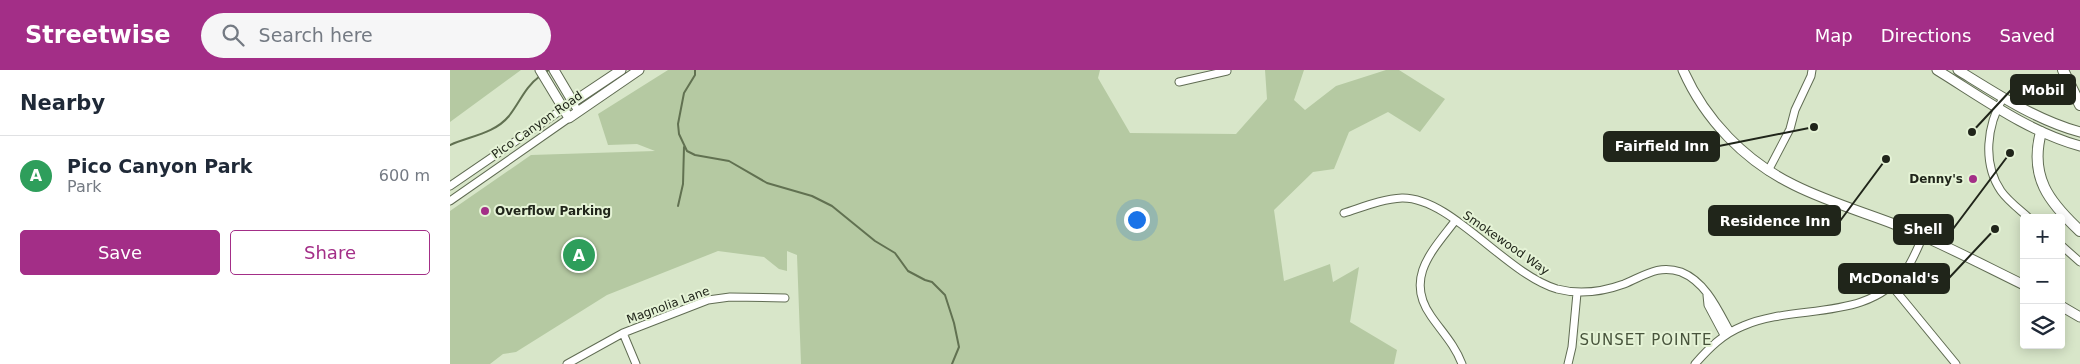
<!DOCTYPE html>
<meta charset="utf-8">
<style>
:root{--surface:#fff;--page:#f6f6f7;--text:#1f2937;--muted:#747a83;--line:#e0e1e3;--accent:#a32e87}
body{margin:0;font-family:"DejaVu Sans",sans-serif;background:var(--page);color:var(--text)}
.controls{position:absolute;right:15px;bottom:15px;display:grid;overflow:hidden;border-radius:5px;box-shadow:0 2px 12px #0003}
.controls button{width:45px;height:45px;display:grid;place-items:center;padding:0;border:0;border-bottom:1px solid var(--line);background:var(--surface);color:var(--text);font:25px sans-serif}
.you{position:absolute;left:686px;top:149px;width:18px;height:18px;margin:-12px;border:4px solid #fff;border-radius:50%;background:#1a73e8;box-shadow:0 0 0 8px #1a73e833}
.badge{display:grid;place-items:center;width:32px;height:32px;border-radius:50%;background:var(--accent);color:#fff;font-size:16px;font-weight:700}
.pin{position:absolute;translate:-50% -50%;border:2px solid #fff;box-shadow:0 1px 5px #0006}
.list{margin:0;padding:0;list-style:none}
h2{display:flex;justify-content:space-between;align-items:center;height:65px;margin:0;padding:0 20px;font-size:21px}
h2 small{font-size:16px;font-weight:400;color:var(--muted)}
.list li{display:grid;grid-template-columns:32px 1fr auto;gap:15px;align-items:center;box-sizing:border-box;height:80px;padding:0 20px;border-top:1px solid var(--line)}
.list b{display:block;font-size:19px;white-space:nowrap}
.list p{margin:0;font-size:16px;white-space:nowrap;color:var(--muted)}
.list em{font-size:16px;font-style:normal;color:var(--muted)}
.actions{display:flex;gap:10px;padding:15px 20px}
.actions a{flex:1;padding:11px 0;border:1px solid var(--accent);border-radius:5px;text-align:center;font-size:18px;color:var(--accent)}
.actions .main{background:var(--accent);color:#fff}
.icon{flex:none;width:28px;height:28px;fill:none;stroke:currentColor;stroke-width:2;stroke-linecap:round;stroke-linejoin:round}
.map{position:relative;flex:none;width:1630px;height:294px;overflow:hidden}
header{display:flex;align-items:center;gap:30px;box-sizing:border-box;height:70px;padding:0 25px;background:var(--accent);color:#fff}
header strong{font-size:24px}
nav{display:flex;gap:28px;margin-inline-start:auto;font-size:18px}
.search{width:350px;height:45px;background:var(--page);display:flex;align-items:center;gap:12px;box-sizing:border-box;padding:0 18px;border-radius:28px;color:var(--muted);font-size:19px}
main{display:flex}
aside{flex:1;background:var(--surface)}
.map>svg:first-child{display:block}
.green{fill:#b5c9a2}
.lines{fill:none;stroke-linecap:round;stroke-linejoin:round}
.stream{stroke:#617151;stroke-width:2}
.minor-casing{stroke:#606c53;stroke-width:9}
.major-casing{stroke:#606c53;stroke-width:11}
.highway-casing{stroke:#606c53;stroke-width:12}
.minor{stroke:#fff;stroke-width:7}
.major{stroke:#fff;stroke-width:9}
.highway{stroke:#fff;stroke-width:10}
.poi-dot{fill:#a32e87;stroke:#e5f3d6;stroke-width:2}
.labels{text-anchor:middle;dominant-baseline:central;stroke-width:4;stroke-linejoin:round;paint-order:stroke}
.street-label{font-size:12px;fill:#20251a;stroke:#e5f3d6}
.poi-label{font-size:12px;font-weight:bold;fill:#20251a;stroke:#e5f3d6;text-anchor:end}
.quarter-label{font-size:15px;letter-spacing:1px;fill:#48543c;stroke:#e5f3d6}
.leader{fill:none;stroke:#20251a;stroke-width:2}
.callout-dot{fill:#20251a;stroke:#e5f3d6;stroke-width:2}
.callout{fill:#20251a;stroke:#20251a;stroke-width:2}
.callout-label{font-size:14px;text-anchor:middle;font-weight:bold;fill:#fff}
</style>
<header>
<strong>Streetwise</strong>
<div class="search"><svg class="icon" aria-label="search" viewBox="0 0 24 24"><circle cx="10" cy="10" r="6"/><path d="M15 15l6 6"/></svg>Search here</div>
<nav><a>Map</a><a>Directions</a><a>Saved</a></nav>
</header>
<main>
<aside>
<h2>Nearby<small></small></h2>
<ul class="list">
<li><span class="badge" style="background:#2e9e5b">A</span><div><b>Pico Canyon Park</b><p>Park</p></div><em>600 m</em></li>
</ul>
<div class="actions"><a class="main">Save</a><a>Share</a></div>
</aside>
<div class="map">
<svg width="1630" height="294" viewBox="0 0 1630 294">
<rect width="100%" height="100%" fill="#d8e6c9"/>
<path class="green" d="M0 0H71L0 52Z
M218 0H650L648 8 680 63 786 64 817 29 815 0H854L844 30 855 40 886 16 936 0H949L995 29 970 62 938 42 899 62 884 99 863 102 824 140 834 211 880 194 883 212 909 197 900 252 947 280 944 294H351L347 185 337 181V201L329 199 314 187 268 181 157 225 66 282 53 284 40 294H0V141L81 85 205 81 187 74 158 75 148 44Z"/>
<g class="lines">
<path class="stream" d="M245 0V5L234 23 228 54 229 64 237 81 245 85 279 91 317 113 362 126 382 136 425 171 445 183 458 201 475 210 482 212 495 225 504 253 509 277 502 294
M94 3 99 0
M0 75C20 66 44 64 59 46 70 32 75 17 90 6
M228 136 233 114 234 77"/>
<defs>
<path id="minor" d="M729 12 777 1
M1553 28C1537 55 1532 93 1551 121 1558 131 1569 139 1579 148
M1318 101 1340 59 1345 40 1361 6 1362 0
M0 116 123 32 128 42
M0 131 119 48
M894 143C913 137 932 129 952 128 1001 127 1056 204 1107 219 1130 225 1152 222 1174 214 1194 206 1208 194 1231 202 1256 212 1268 240 1280 262
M1005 151C983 180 954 208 981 246 992 262 1005 275 1012 294
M1611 175 1630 192
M1441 215 1506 294
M1257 225 1258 235 1274 265
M173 263 186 294
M117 294 173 263 258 230 280 227 335 228
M1118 294 1122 277 1127 223
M1245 294C1259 278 1273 264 1293 256 1346 233 1417 253 1456 200 1463 190 1468 177 1473 166"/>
<path id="major" d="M90 0 119 48 189 0
M104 0 123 32 171 0
M1233 0C1255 50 1295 91 1344 115 1380 133 1420 144 1457 159 1497 176 1535 196 1574 215
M1487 0C1534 29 1577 61 1630 76
M1508 0C1547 24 1586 50 1630 62
M1611 236 1630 247"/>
<path id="highway" d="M1613 0 1630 35
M1591 62C1579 107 1599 132 1630 161"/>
</defs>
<use href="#minor" class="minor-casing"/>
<use href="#major" class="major-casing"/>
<use href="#highway" class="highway-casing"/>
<use href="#minor" class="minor"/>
<use href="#major" class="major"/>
<use href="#highway" class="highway"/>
</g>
<g class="poi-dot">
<circle cx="1523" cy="109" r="5"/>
<circle cx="35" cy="141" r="5"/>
</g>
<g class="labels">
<g class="street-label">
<text transform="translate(87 55) rotate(-35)">Pico Canyon Road</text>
<text transform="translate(1056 173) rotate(35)">Smokewood Way</text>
<text transform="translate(218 235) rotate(-20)">Magnolia Lane</text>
</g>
<g class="poi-label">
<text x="1513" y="109">Denny's</text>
<text x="45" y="141" text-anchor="start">Overflow Parking</text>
</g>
<g class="quarter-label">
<text x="1196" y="270">SUNSET POINTE</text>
</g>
</g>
<path class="leader" d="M1522 62L1561 20M1364 57L1269 76M1436 89L1390 151M1560 83L1503 159M1545 159L1499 208"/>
<g class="callout-dot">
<circle cx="1522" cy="62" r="5"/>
<circle cx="1364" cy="57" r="5"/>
<circle cx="1436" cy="89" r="5"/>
<circle cx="1560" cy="83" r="5"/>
<circle cx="1545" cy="159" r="5"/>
</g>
<g class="callout">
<rect x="1561" y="5" width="64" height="29" rx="5"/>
<rect x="1154" y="62" width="115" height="29" rx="5"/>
<rect x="1259" y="136" width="131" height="29" rx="5"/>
<rect x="1444" y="145" width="59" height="29" rx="5"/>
<rect x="1389" y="194" width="110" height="29" rx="5"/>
</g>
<g class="callout-label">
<text x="1593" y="25">Mobil</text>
<text x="1212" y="81">Fairfield Inn</text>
<text x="1325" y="156">Residence Inn</text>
<text x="1473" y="164">Shell</text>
<text x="1444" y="213">McDonald's</text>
</g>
</svg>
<div class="controls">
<button>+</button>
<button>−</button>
<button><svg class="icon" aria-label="layers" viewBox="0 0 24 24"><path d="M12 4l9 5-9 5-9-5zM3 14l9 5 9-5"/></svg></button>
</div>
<div class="you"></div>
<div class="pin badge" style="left:129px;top:185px;background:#2e9e5b">A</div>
</div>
</main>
